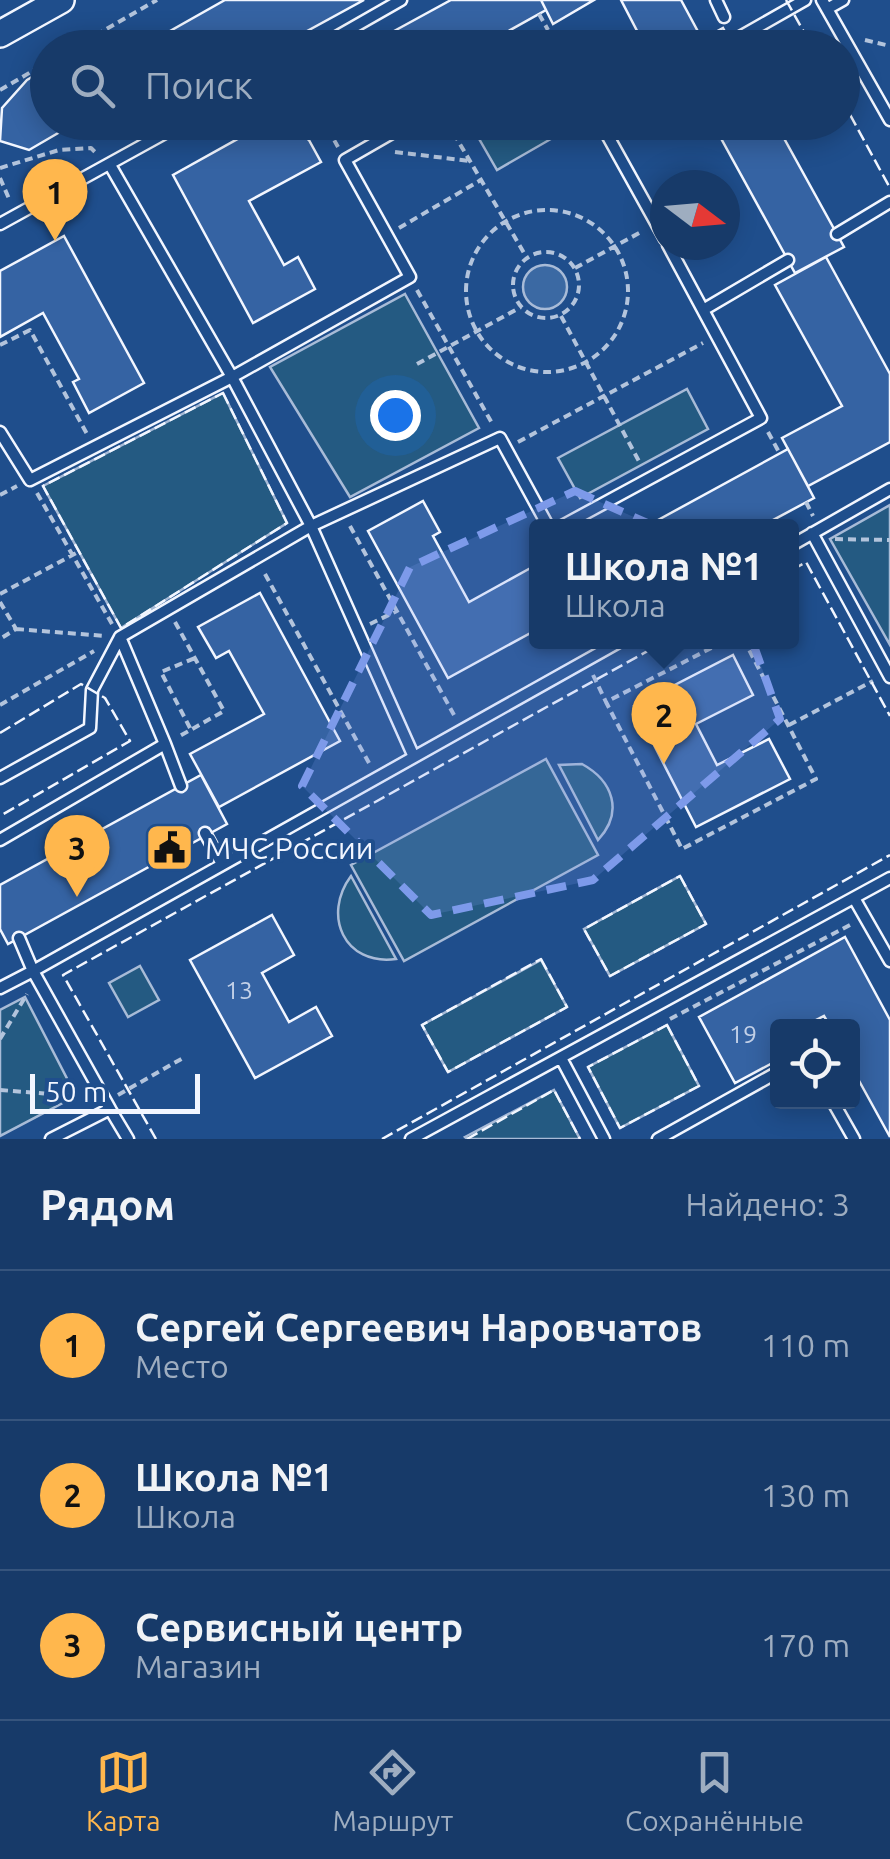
<!DOCTYPE html>
<html lang="ru">
<meta charset="utf-8">
<style>
:root{--surface:#173a69;--page:#20416f;--text:#f1f3f6;--muted:#9eadc0;--line:#36547d;--accent:#ffb74d}
body{margin:0;font-family:Ubuntu,sans-serif;background:var(--page);color:var(--text)}
.controls{position:absolute;right:30px;bottom:30px;display:grid;overflow:hidden;border-radius:10px;box-shadow:0 5px 25px #0003}
.controls button{width:90px;height:90px;display:grid;place-items:center;padding:0;border:0;border-bottom:2px solid var(--line);background:var(--surface);color:var(--text);font:50px sans-serif}
.compass{position:absolute;left:650px;top:170px;width:90px;height:90px;border-radius:50%;background:var(--surface);box-shadow:0 5px 25px #0003;rotate:106deg}
.scale{position:absolute;left:30px;bottom:25px;width:170px;box-sizing:border-box;padding-left:10px;border:5px solid #f2f6ff;border-top:0;font-size:28px;line-height:35px;white-space:nowrap;color:#f2f6ff;-webkit-text-stroke:8px #1f4e8c;paint-order:stroke}
.you{position:absolute;left:395px;top:415px;width:35px;height:35px;margin:-25px;border:8px solid #fff;border-radius:50%;background:#1a73e8;box-shadow:0 0 0 15px #1a73e833}
.badge{display:grid;place-items:center;width:65px;height:65px;border-radius:50%;background:var(--accent);color:#111;font-size:32px;font-weight:700}
.pin{position:absolute;translate:-50% -82px;filter:drop-shadow(0 2px 5px #0008)}
.pin::after{content:'';position:absolute;top:52px;width:35px;height:30px;background:inherit;clip-path:polygon(0 0,100% 0,50% 100%)}
.popup{position:absolute;left:529px;top:519px;width:270px;height:130px;box-sizing:border-box;display:grid;place-content:center;border-radius:10px;background:var(--surface);filter:drop-shadow(0 2px 8px #0005);font-size:32px;white-space:nowrap;color:var(--muted)}
.popup b{font-size:38px;color:var(--text)}
.popup::after{content:'';position:absolute;left:50%;top:100%;margin-left:-20px;border:20px solid transparent;border-top-color:var(--surface)}
.list{margin:0;padding:0;list-style:none}
h2{display:flex;justify-content:space-between;align-items:center;height:130px;margin:0;padding:0 40px;font-size:42px}
h2 small{font-size:32px;font-weight:400;color:var(--muted)}
.list li{display:grid;grid-template-columns:65px 1fr auto;gap:30px;align-items:center;box-sizing:border-box;height:150px;padding:0 40px;border-top:2px solid var(--line)}
.list b{display:block;font-size:38px;white-space:nowrap}
.list p{margin:0;font-size:32px;white-space:nowrap;color:var(--muted)}
.list em{font-size:32px;font-style:normal;color:var(--muted)}
.icon{flex:none;width:55px;height:55px;fill:none;stroke:currentColor;stroke-width:2;stroke-linecap:round;stroke-linejoin:round}
.map{position:relative;flex:none;width:890px;height:1139px;overflow:hidden}
.search{position:absolute;background:var(--surface);box-shadow:0 5px 25px #0003;left:30px;right:30px;top:30px;height:110px;display:flex;align-items:center;gap:25px;box-sizing:border-box;padding:0 35px;border-radius:55px;color:var(--muted);font-size:38px}
.sheet{height:580px;background:var(--surface)}
nav{display:flex;justify-content:space-around;align-items:center;box-sizing:border-box;height:140px;border-top:2px solid var(--line);background:var(--surface);font-size:28px;color:var(--muted)}
nav a{display:grid;justify-items:center;gap:5px}
nav .on{color:var(--accent)}
.map>svg:first-child{display:block}
.green{fill:#245a82;stroke:#a8bbd7;stroke-width:2.5}
.water{fill:#3b69a3;stroke:#a8bbd7;stroke-width:2.5}
.building{fill:#3563a3;stroke:#f2f6ff;stroke-width:2.5}
.lines{fill:none;stroke-linecap:round;stroke-linejoin:round}
.service-casing{stroke:#f2f6ff;stroke-width:15}
.tertiary-casing{stroke:#f2f6ff;stroke-width:30}
.path{stroke:#b3c4dc;stroke-width:4;stroke-dasharray:8 5;stroke-linecap:butt}
.service{stroke:#1f4e8c;stroke-width:10}
.tertiary{stroke:#1f4e8c;stroke-width:25}
.fence{stroke:#f2f6ff;stroke-width:2.5;stroke-dasharray:12 5;stroke-linecap:butt}
.marked{fill:#7d9aea;fill-opacity:0.2;stroke:#7d9aea;stroke-width:8;stroke-dasharray:20 12;stroke-linejoin:round}
.labels{text-anchor:middle;dominant-baseline:central;stroke-width:8;stroke-linejoin:round;paint-order:stroke}
.number-label{font-size:25px;fill:#c3d1e8}
.poi-label{font-size:30px;fill:#f2f6ff;stroke:#1f4e8c;text-anchor:start}
</style>
<div class="map">
<svg width="890" height="1139" viewBox="0 0 890 1139">
<rect width="100%" height="100%" fill="#1f4e8c"/>
<path class="green" d="M470 123H566L570 128 497 170Z
M405 294 479 428 350 497 270 367Z
M687 389 708 429 580 498 558 458Z
M223 393 287 523 121 628 43 486Z
M890 505V645L830 539Z
M546 759 598 855 404 961 351 865Z
M582 764C613 781 624 812 598 840L559 765Z
M351 876 396 959C344 966 322 915 351 876Z
M680 876 706 924 610 976 584 929Z
M541 960 567 1007 448 1072 422 1025Z
M140 966 159 1000 128 1017 109 983Z
M25 997 76 1096 0 1136V1010Z
M667 1025 699 1086 620 1128 588 1067Z
M554 1090 580 1139H467L465 1137Z"/>
<path class="water" d="M523 287a22 22 0 1 1 44 0a22 22 0 1 1-44 0Z"/>
<path class="building" d="M225 0H364L276 48H140Z
M451 0H541L546 10 478 48H363Z
M541 0H594L553 24Z
M621 0H681L702 39 687 48H646Z
M723 28 734 48H687Z
M48 68V122H77L29 150 0 141 2 108 27 80Z
M268 122H299L321 162 249 201 284 265 298 257 315 289 253 323 173 175Z
M299 122H340L308 139Z
M712 122H775L844 247 795 273Z
M64 236 144 383 89 413 73 382 79 379 43 313 0 337V271Z
M826 257 890 374V442L808 486 782 438 842 406 775 285Z
M788 449 814 498 762 526H647Z
M423 501 440 532 433 536 469 602 536 565V630L448 678 368 531Z
M260 593 340 741 219 807 190 754 264 714 229 651 216 658 198 627Z
M733 655 753 695 696 724 717 765 769 739 790 779 696 827 634 706Z
M201 775 227 824 8 944 0 929V885Z
M272 915 294 955 262 973 289 1022 316 1007 332 1036 255 1078 190 960Z
M845 937 890 1020V1137L852 1068V1026H830L824 1016 804 1026H778V1060L735 1083 699 1017Z"/>
<g class="lines">
<defs>
<path id="service" d="M716 0 724 17
M822 0 890 120
M827 9 843 0
M731 42 805 0
M317 48 401 0
M546 48 555 43 557 48
M600 122 665 239
M110 165 232 377 311 526 414 757
M0 224 185 122
M837 234 890 202
M703 310 788 260
M0 432 30 480 232 377 410 277 345 160 411 122
M562 526 761 418 668 245
M812 533 890 677
M792 545 890 489
M165 744 181 786
M0 778 90 728 92 690 120 637
M205 833 222 864
M0 840 165 744 120 637 311 526 500 438 548 526
M854 898 890 961
M0 988 33 971 19 938
M561 1058 604 1139
M833 1102 854 1139
M110 1109 33 971 619 642
M51 1139 110 1109 128 1139
M411 1139 890 878
M658 1139 778 1072"/>
<path id="tertiary" d="M0 34 61 0"/>
</defs>
<use href="#service" class="service-casing"/>
<use href="#tertiary" class="tertiary-casing"/>
<path class="path" d="M539 14 548 30
M865 40 890 46
M76 46 89 48
M73 48 157 0
M0 90 48 62
M447 122 527 258
M328 129 338 147
M395 152 470 161
M0 168 59 150 91 148 95 152
M0 178 10 201
M466 291a81 81 0 1 1 162 0a81 81 0 1 1-162 0Z
M399 228 481 180
M513 285a33 33 0 1 1 66 0a33 33 0 1 1-66 0Z
M575 268 641 232
M417 290 493 425
M561 316 641 465
M0 345 30 330 87 434
M417 364 521 307
M768 432 780 454
M518 442 703 343
M37 493 112 624
M0 495 17 486
M806 502 813 516
M350 526 454 715
M835 539 890 540
M265 574 369 763
M0 594 80 551
M0 602 16 629 0 639
M175 622 224 711 178 737
M370 624 397 611
M16 629 105 636
M723 642 606 702 682 849 816 779 745 642
M593 675 606 702
M0 705 94 651
M789 725 873 681
M190 728 161 672 195 658
M670 1019 852 924
M0 1039 27 994
M0 1090 76 1096
M118 1095 183 1058"/>
<use href="#service" class="service"/>
<use href="#tertiary" class="tertiary"/>
<path class="fence" d="M786 0 813 48
M842 100 890 188
M223 393 287 523 121 628 43 486Z
M792 570 806 562 890 716
M0 733 81 684 105 698 130 741 0 816
M680 876 706 924 610 976 584 929Z
M541 959 567 1007 448 1072 422 1025Z
M667 1025 699 1086 620 1128 588 1067Z
M156 1139 63 975 664 642
M382 1139 890 855
M467 1139 554 1090 580 1139"/>
</g>
<path class="marked" d="M575 491 722 556 780 719 593 880 431 915 302 786 410 567Z"/>
<defs>
<symbol id="civic-square" viewBox="-11 -11 22 22"><rect x="-9" y="-9" width="18" height="18" rx="4" fill="#ffb74d" stroke="#1f4e8c"/><path d="M-.6-6.5H3V-4.5H.6V-3L4-1V1h2V6H-6V1h2V-1L-.6-3ZM-1.2 2.5V6h2.4V2.5Z" fill="#111"/></symbol>
</defs>
<g fill-rule="evenodd">
<use href="#civic-square" x="142" y="820" width="55" height="55"/>
</g>
<g class="labels">
<g class="number-label">
<text x="239" y="990">13</text>
<text x="743" y="1034">19</text>
</g>
<g class="poi-label">
<text x="205" y="848">МЧС России</text>
</g>
</g>
</svg>
<div class="controls">
<button><svg class="icon" aria-label="locate" viewBox="0 0 24 24"><circle cx="12" cy="12" r="6"/><path d="M12 2v4M12 18v4M2 12h4M18 12h4"/></svg></button>
</div>
<svg class="compass" viewBox="-18 -18 36 36"><path d="M0-13l5 13h-10z" fill="#e53935"/><path d="M0 13l5-13h-10z" fill="#9eadc0"/></svg>
<div class="scale">50 m</div>
<div class="you"></div>
<div class="pin badge" style="left:55px;top:241px">1</div>
<div class="pin badge" style="left:664px;top:764px">2</div>
<div class="popup"><b>Школа №1</b>Школа</div>
<div class="pin badge" style="left:77px;top:897px">3</div>
<div class="search"><svg class="icon" aria-label="search" viewBox="0 0 24 24"><circle cx="10" cy="10" r="6"/><path d="M15 15l6 6"/></svg>Поиск</div>
</div>
<section class="sheet">
<h2>Рядом<small>Найдено: 3</small></h2>
<ul class="list">
<li><span class="badge">1</span><div><b>Сергей Сергеевич Наровчатов</b><p>Место</p></div><em>110 m</em></li>
<li><span class="badge">2</span><div><b>Школа №1</b><p>Школа</p></div><em>130 m</em></li>
<li><span class="badge">3</span><div><b>Сервисный центр</b><p>Магазин</p></div><em>170 m</em></li>
</ul>
</section>
<nav>
<a class="on"><svg class="icon" aria-label="map" viewBox="0 0 24 24"><path d="M3 6l6-2 6 2 6-2v14l-6 2-6-2-6 2zM9 4v14M15 6v14"/></svg>Карта</a>
<a><svg class="icon" aria-label="directions" viewBox="0 0 24 24"><path d="M12 3l9 9-9 9-9-9zM9 14v-3h6M13 9l2 2-2 2"/></svg>Маршрут</a>
<a><svg class="icon" aria-label="saved" viewBox="0 0 24 24"><path d="M7 4h10v16l-5-4-5 4z"/></svg>Сохранённые</a>
</nav>
